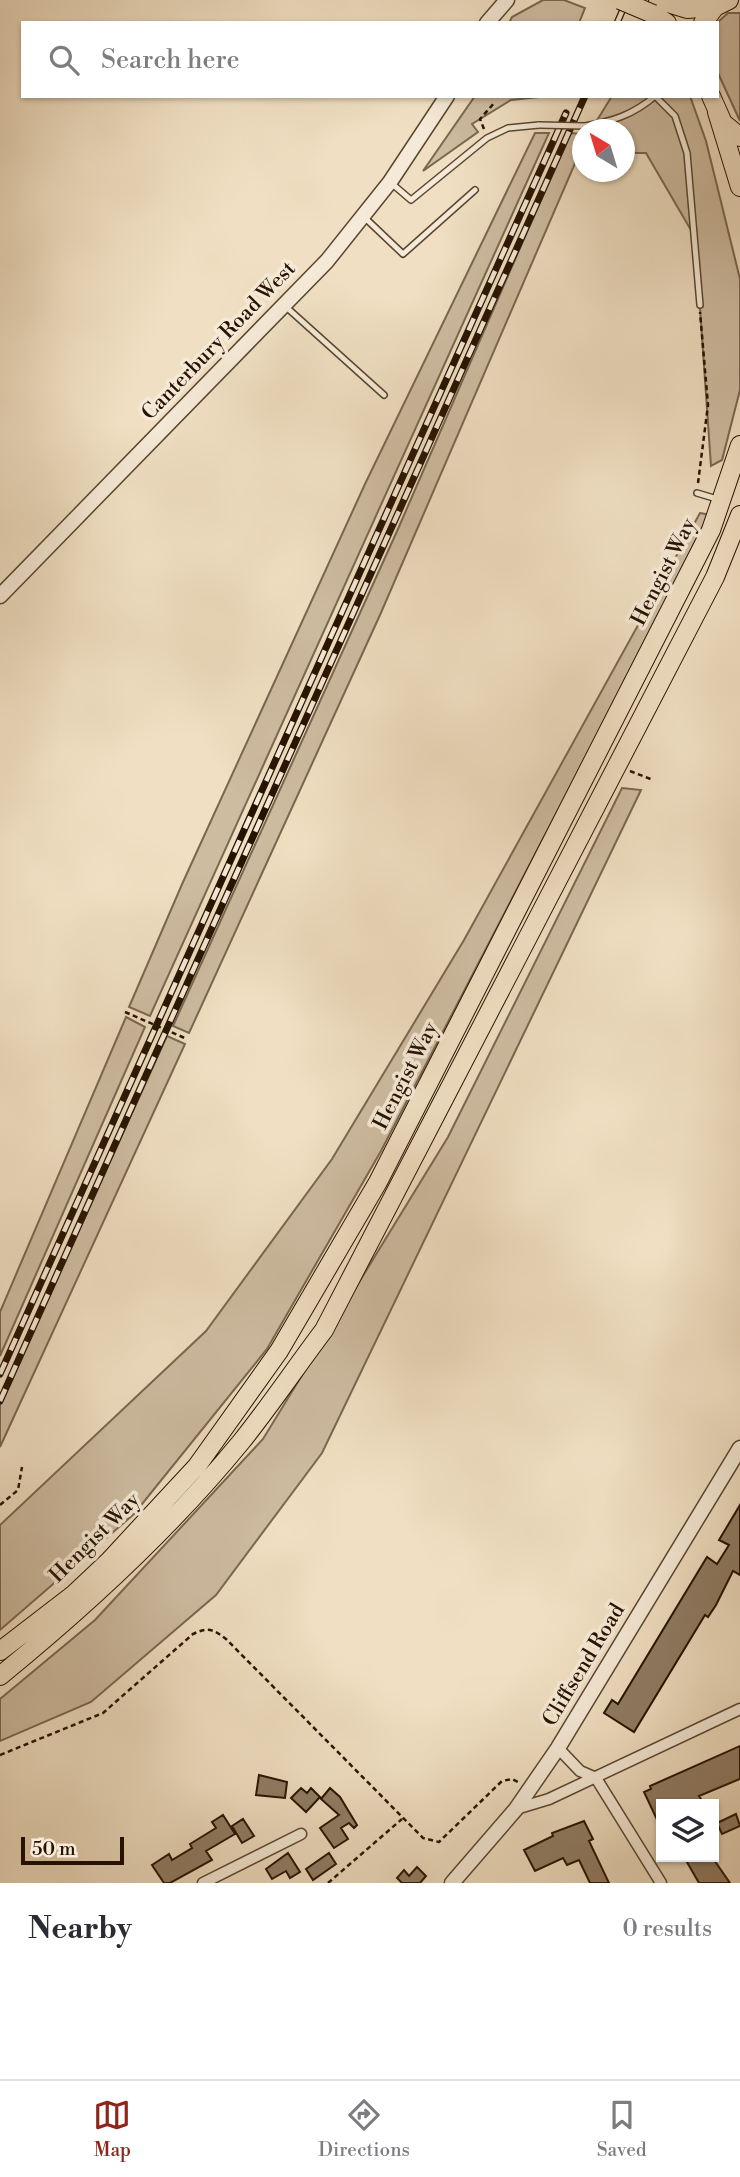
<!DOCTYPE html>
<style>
:root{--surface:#fff;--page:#f7f7f7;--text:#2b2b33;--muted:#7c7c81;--line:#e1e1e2;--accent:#8f2418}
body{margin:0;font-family:"Libre Bodoni",serif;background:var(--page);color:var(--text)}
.controls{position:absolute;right:21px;bottom:21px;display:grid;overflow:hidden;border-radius:0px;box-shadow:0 2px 5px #0004}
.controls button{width:63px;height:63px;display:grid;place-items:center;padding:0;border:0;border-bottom:2px solid var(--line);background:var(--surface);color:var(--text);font:35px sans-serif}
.compass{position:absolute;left:572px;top:119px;width:63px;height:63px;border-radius:50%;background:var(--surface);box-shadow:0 2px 5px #0004;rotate:322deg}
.scale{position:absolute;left:21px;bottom:18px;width:103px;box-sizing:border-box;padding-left:7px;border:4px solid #271200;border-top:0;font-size:19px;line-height:24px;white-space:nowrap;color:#271200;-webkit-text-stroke:5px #f5ead7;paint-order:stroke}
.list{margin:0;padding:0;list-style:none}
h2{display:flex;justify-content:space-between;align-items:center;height:91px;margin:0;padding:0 28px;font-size:30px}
h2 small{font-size:23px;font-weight:400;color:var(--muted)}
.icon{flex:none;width:38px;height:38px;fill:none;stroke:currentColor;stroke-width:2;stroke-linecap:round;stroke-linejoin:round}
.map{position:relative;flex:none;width:740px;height:1883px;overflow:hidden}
.search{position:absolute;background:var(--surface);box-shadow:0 2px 5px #0004;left:21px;right:21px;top:21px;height:77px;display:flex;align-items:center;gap:18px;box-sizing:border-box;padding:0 24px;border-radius:0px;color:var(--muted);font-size:26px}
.sheet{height:196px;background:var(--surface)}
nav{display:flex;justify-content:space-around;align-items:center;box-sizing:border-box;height:98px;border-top:2px solid var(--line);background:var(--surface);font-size:19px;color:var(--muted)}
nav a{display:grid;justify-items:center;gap:4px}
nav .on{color:var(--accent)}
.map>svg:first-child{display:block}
.green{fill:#cebca1;stroke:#7a6750;stroke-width:2}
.building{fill:#907d65;stroke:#271200;stroke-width:2}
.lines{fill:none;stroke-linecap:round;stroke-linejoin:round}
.service-casing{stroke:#594530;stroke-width:8}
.minor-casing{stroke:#594530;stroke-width:13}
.tertiary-casing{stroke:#594530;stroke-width:17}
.primary-casing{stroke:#271200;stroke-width:20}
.trunk-casing{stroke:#271200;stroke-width:20}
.path{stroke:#271200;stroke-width:2.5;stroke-dasharray:5 3.5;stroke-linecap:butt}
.service{stroke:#f5ead7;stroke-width:5}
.minor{stroke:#f5ead7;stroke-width:10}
.tertiary{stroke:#f5ead7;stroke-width:14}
.primary{stroke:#f0dfc2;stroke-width:18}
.trunk{stroke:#f0dfc2;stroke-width:18}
.rail-casing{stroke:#271200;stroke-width:7}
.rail{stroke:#f5ead7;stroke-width:4.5;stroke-dasharray:13;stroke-linecap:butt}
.service-bridge-casing{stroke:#594530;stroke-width:8;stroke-linecap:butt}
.primary-bridge-casing{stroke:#271200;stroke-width:20;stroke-linecap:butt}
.path-bridge{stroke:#271200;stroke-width:2.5;stroke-dasharray:5 3.5;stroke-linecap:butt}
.service-bridge{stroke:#f5ead7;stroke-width:5}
.primary-bridge{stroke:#f0dfc2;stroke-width:18}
.labels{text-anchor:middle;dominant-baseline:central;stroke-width:7;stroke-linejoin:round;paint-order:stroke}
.street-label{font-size:21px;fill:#271200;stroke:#f5ead7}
</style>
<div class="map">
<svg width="740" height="1883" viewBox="0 0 740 1883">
<rect width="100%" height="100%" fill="#f0dfc2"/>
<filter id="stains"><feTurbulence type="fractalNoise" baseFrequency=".00286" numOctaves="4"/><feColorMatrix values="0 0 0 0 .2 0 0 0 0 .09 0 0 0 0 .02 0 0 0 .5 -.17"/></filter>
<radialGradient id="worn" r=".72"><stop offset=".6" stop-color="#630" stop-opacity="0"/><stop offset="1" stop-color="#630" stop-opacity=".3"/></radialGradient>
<path class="green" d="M543 0H564L585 8 579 23H509L512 17Z
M728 13H740V121L717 71V23Z
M475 96H549L511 100 472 124 478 132 423 171Z
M612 96H690L706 141 740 279V390L722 460 711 466 695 237 646 153H625L624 130H591Z
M535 133H549L150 1016 129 1007 183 882 365 484Z
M570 133 582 134V154H579L380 615 189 1033 173 1026 398 529Z
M700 513 711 515 381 1151 267 1349 134 1514 0 1630V1525L206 1331 332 1159 464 940Z
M622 788 641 790 322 1453 216 1595 91 1702 0 1741V1699L95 1620 263 1439 448 1137Z
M126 1017 145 1027 0 1356V1312Z
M167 1036 185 1044 0 1447V1404Z"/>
<path class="building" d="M740 1505V1575L733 1571 716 1605 708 1617 705 1615 634 1732 604 1713 612 1700 618 1704 707 1557 717 1564 729 1545 719 1540Z
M740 1746V1779L699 1796 701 1799 691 1804H661V1828L644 1792 651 1789 650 1786Z
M259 1775 287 1782 285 1798 256 1795Z
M301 1788 307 1793 311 1788 320 1797 306 1812 291 1798Z
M330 1788 340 1797 357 1825 354 1828 349 1823 341 1828 348 1839 334 1848 320 1828 339 1815 321 1799Z
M736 1814 740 1826 722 1834 717 1823Z
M223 1815 235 1834 206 1851 212 1860 170 1883H164L152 1865 169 1854 172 1860 192 1848 190 1844 216 1828 212 1822Z
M243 1819 254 1836 242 1843 232 1826Z
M584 1821 593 1839 589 1841 609 1883H590L579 1860 567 1865 563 1858 535 1871 524 1850 553 1836 552 1833Z
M288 1853 300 1872 290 1878 286 1871 272 1879 266 1869Z
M329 1853 336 1864 313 1880 306 1869Z
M684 1857H712L730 1883H699Z
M417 1867 426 1876 420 1883H402L397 1878 404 1870 409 1876Z"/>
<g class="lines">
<defs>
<path id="service" d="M655 96 675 116 687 153 700 305
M585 126C613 121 633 115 655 96
M390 182 411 200 487 138 508 128 539 125
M363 216 403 254 475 190
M285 306 384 395
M697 493 717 499"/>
<path id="minor" d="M558 1748 580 1771 596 1778 661 1883
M516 1809 549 1799 740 1709
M203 1883 301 1834"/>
<path id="tertiary" d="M487 23 507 0
M0 596 327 261 390 182 447 96
M452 1883 516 1809 558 1748 740 1448"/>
<path id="primary" d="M658 0 687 9 715 7
M653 14 667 23"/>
<path id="trunk" d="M703 23 715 7 729 0
M711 96 723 123 740 137
M717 112 740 187
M0 1651 73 1595 109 1561 197 1466 279 1351 378 1182 711 530 740 445
M0 1676C87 1605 170 1529 241 1442 270 1406 296 1367 324 1330L715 577 740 515"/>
</defs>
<use href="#service" class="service-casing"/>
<use href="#minor" class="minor-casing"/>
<use href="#tertiary" class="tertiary-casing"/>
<use href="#primary" class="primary-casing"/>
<use href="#trunk" class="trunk-casing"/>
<path class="path" d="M484 129 480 119 495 102
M698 483 708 405 700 312
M630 771 653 780
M0 1505 18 1490 22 1467
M0 1755 103 1713 193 1634C208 1627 213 1629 226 1639L423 1838 439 1842 502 1781 512 1779 518 1782
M328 1883 402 1819"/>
<use href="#service" class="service"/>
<use href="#minor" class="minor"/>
<use href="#tertiary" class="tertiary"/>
<use href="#primary" class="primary"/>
<use href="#trunk" class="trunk"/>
<defs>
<path id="rail" d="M617 23 627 0
M0 1374 566 113
M0 1401 585 96"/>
</defs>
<use href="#rail" class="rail-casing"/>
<use href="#rail" class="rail"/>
<defs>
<path id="service-bridge" d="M539 125 585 126"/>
<path id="primary-bridge" d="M620 0 653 14"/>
</defs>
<use href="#service-bridge" class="service-bridge-casing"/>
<use href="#primary-bridge" class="primary-bridge-casing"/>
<path class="path-bridge" d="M125 1012 187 1039"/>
<use href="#service-bridge" class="service-bridge"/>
<use href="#primary-bridge" class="primary-bridge"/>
</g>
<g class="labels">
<g class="street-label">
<text transform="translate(219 341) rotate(-46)">Canterbury Road West</text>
<text transform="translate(664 572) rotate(-63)">Hengist Way</text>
<text transform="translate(406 1076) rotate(-63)">Hengist Way</text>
<text transform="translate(95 1538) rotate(-45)">Hengist Way</text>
<text transform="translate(584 1665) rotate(-59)">Cliffsend Road</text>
</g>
</g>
<rect width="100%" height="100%" filter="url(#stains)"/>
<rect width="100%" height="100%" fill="url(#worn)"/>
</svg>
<div class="controls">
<button><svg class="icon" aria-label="layers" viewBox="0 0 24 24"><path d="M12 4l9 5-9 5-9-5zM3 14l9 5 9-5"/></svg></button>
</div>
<svg class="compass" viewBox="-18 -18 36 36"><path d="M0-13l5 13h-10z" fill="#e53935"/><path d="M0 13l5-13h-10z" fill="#7c7c81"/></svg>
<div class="scale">50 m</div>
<div class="search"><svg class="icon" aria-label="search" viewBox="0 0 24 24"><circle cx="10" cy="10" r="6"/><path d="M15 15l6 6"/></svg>Search here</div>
</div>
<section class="sheet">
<h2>Nearby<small>0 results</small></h2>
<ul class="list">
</ul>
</section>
<nav>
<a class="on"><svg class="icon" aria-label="map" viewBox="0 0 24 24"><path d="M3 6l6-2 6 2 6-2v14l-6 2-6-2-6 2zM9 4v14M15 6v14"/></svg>Map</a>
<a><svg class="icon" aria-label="directions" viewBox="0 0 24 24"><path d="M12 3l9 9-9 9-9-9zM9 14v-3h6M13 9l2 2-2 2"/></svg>Directions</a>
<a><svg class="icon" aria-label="saved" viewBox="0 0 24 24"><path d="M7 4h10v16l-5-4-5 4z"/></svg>Saved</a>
</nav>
